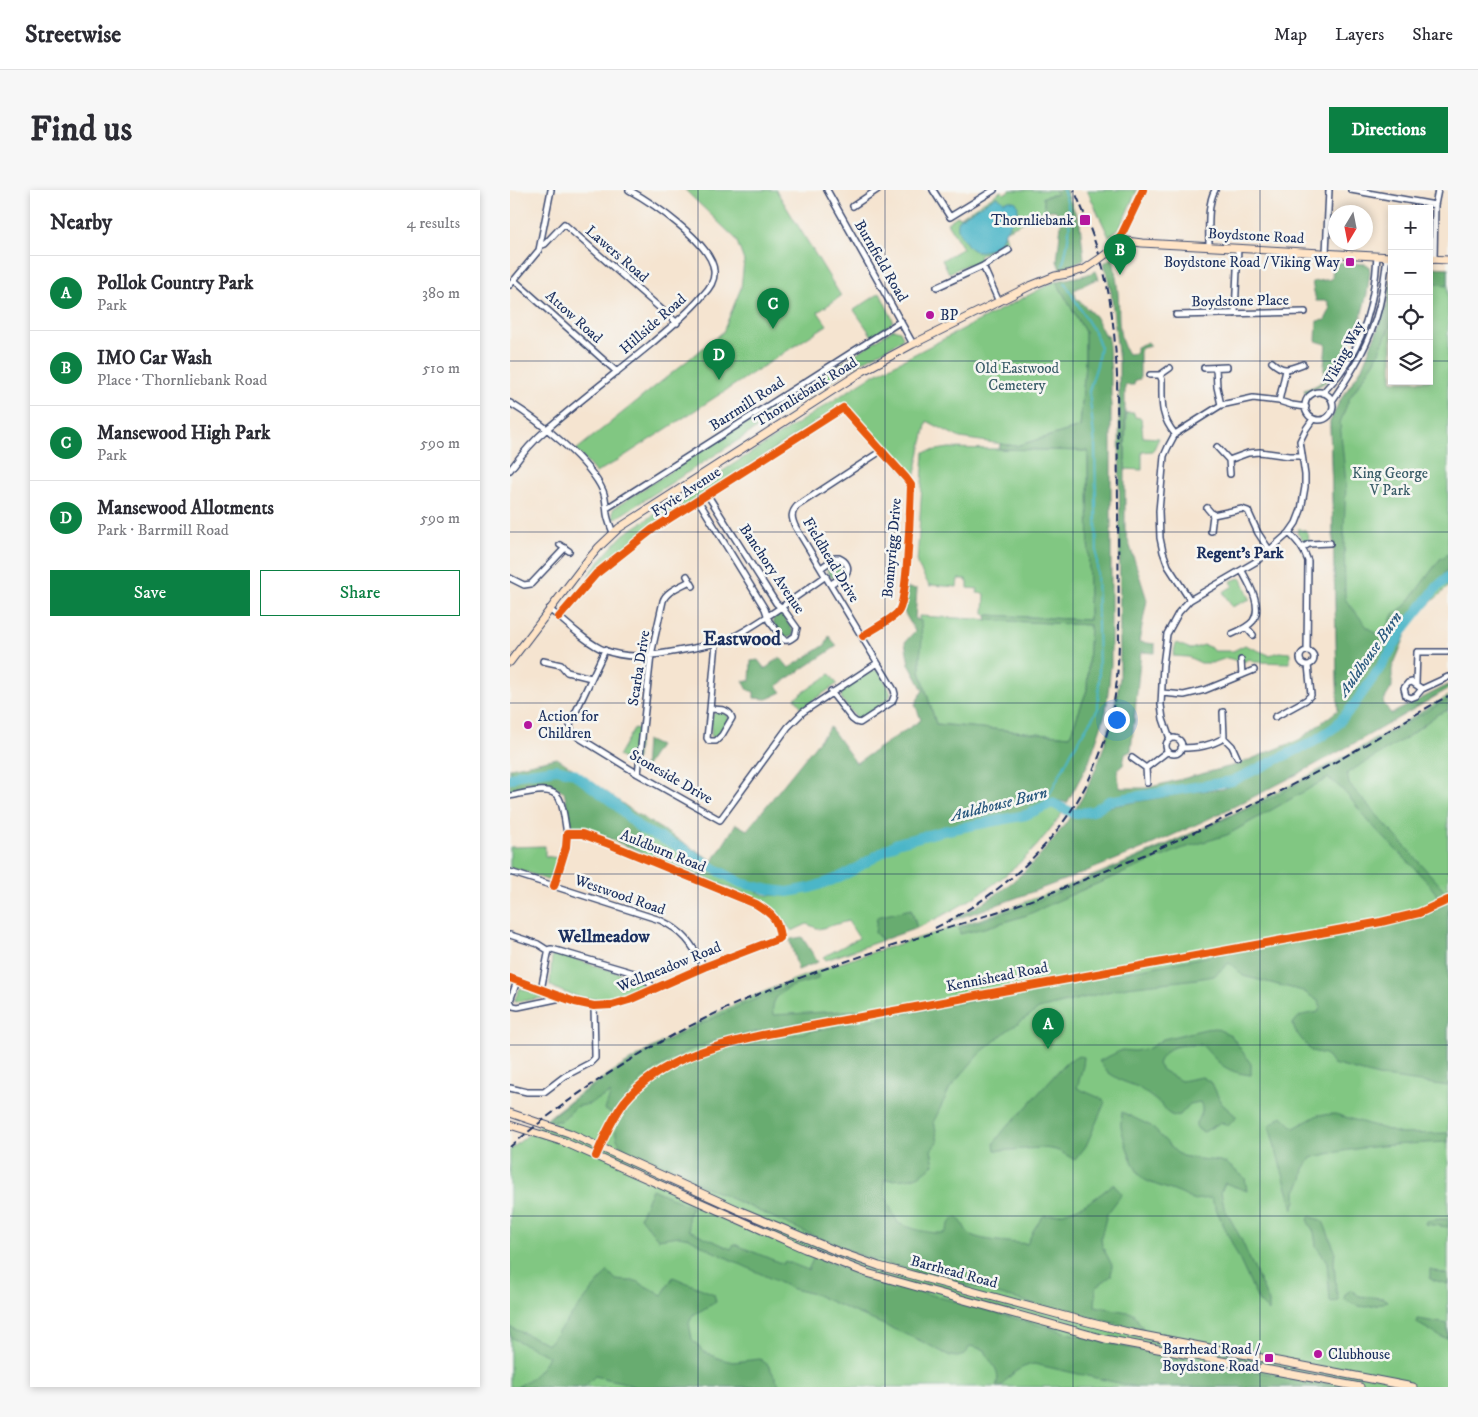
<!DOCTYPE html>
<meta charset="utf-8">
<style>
:root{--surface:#fff;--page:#f7f7f7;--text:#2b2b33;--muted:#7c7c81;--line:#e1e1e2;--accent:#0b8043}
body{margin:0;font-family:"IM FELL DW Pica",serif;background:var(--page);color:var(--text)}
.controls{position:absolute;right:15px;top:15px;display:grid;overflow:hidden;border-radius:0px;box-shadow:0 2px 8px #0003}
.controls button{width:45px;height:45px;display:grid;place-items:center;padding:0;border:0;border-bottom:1px solid var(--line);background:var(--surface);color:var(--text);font:25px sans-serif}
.compass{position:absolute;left:818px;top:15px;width:45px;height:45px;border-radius:50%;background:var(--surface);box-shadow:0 2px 8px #0003;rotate:190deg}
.you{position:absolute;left:606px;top:529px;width:18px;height:18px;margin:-12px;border:4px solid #fff;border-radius:50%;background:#1a73e8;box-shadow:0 0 0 8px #1a73e833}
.badge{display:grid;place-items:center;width:32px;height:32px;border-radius:50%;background:var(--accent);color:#fff;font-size:16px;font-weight:700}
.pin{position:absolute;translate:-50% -41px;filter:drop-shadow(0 1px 2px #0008)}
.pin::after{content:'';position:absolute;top:26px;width:18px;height:15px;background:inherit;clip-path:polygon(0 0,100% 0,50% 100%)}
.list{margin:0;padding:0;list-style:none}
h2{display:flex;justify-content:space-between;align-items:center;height:65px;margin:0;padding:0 20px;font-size:21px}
h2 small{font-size:16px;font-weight:400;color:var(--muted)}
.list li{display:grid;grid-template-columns:32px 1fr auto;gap:15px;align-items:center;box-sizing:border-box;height:75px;padding:0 20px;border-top:1px solid var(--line)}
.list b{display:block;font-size:19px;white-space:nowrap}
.list p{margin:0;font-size:16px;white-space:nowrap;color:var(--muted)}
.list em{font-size:16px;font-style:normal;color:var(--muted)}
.actions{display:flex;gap:10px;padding:15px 20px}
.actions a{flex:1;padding:11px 0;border:1px solid var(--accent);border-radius:0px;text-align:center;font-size:18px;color:var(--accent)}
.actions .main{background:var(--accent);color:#fff}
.icon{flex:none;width:28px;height:28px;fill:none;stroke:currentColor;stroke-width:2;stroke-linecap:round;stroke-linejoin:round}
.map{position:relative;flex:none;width:938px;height:1197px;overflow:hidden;border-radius:0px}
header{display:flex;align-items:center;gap:30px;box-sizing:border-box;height:70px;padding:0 25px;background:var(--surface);border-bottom:1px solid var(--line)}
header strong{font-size:24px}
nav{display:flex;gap:28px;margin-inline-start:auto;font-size:18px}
.intro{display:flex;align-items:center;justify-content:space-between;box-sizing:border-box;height:120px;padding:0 30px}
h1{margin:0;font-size:35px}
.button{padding:12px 22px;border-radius:0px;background:var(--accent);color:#fff;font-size:18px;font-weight:700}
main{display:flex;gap:30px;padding:0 30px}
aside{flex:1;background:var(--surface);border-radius:0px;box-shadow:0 2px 8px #0003}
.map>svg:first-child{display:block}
.green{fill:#81c782;stroke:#4e7b70}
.forest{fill:#68ac70;stroke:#426e67}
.water{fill:#4bb6c8;stroke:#337293}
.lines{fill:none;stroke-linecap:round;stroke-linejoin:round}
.stream{stroke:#4bb6c8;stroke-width:2}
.river{stroke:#4bb6c8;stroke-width:10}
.street-casing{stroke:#3c4a6f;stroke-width:8}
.secondary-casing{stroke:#3c4a6f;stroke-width:9}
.street{stroke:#fff;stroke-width:5}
.secondary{stroke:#ffe4c6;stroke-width:7}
.rail{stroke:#1b2f5e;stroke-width:2;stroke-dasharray:8 4;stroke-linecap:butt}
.secondary-bridge-casing{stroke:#3c4a6f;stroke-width:9;stroke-linecap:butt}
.secondary-bridge{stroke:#ffe4c6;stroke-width:7}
.cycleway-casing{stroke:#f6f6f2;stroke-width:11}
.cycleway{stroke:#e8590c;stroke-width:8}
.grid{fill:none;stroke:#1b2f5e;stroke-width:1;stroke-opacity:0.55}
.poi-dot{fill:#b5179e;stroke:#f6f6f2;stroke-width:2}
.labels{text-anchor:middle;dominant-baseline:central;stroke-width:5;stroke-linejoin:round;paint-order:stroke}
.poi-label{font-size:15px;fill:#1b2f5e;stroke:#f6f6f2;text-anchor:end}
.street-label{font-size:15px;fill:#1b2f5e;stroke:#f6f6f2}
.park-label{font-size:15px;fill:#3a5d69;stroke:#f6f6f2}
.neighbourhood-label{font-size:16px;font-weight:bold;fill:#1b2f5e;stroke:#f6f6f2}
.water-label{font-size:16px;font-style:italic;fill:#29587e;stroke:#f6f6f2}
.quarter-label{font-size:18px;font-weight:bold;fill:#1b2f5e;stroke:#f6f6f2}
.district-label{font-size:20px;font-weight:bold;fill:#1b2f5e;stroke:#f6f6f2}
</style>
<header>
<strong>Streetwise</strong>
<nav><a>Map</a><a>Layers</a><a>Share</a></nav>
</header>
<div class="intro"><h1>Find us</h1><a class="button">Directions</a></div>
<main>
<aside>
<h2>Nearby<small>4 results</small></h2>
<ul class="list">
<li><span class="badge">A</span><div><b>Pollok Country Park</b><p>Park</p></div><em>380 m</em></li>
<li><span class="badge">B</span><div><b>IMO Car Wash</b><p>Place · Thornliebank Road</p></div><em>510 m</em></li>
<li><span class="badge">C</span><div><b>Mansewood High Park</b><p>Park</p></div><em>590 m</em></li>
<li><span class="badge">D</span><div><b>Mansewood Allotments</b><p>Park · Barrmill Road</p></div><em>590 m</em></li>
</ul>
<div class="actions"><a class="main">Save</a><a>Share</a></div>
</aside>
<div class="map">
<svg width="938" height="1197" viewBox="0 0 938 1197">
<rect width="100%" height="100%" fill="#f6f6f2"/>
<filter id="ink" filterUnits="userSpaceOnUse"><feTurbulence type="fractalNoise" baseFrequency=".02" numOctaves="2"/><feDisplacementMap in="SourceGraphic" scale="10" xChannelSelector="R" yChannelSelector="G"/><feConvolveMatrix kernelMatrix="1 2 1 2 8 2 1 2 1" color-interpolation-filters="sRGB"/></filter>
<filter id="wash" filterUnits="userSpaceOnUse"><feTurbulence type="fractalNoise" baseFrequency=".0096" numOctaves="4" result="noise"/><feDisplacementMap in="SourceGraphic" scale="20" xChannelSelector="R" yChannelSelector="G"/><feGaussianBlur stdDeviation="1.12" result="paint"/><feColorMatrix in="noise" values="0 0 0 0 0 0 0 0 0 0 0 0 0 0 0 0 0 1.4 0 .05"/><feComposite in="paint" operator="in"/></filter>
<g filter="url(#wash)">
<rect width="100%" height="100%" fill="#f5e4d0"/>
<path class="green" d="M175 0H266L331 106 308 122 317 135 102 274H101L86 283 66 260 213 142 231 98 234 71 226 49Z
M500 0H545L547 4 533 7 535 21 514 25V32L494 41 497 51 469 66 471 72 460 77 458 74 439 83 432 70 453 58 437 33 447 26 450 27 491 1 494 4Z
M577 0H627L610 37 599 47Z
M919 77 938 78V397L904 428 828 520 820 232 829 212 852 178 877 116 882 85V191H919Z
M546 91 575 142V174L570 237 506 256 450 248 417 231 403 292 334 214 128 347 77 387 97 362 114 344 360 187Z
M370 103 383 130 381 134 362 146 344 120Z
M383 139 390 141 393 147 390 151 343 177 103 330V319L205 252 281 207Z
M616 223H624L625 227 631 228 633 247 649 248 643 261 632 262V280L615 279Z
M439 258 578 261 579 430 477 425 474 423 475 404 467 403 468 399 458 398V392L456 391V389H448L447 397 421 395 420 397 407 374 414 262Z
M789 338 793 341 794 339 798 344 799 351 795 352 787 343Z
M729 388 732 389 740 409 722 417 713 402 723 396 721 391Z
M409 426 580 435 577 500 560 546 426 534 410 481Z
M666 453 681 459 694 455 702 458 703 461H723L735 455 759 465 769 462 780 463V473L744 472 740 469 733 472 717 468 702 473H691L678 467 663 466Z
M362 480H369L381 503 379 508 351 529H347L332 510 331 506 333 500Z
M320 484 327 494 292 518 285 508Z
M938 506V1197H0V960C23 941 45 921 69 904 134 859 204 821 278 792 341 767 408 749 473 728 498 719 522 709 547 700 640 664 731 622 819 575 860 553 899 529 938 506Z
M206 522 217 524 219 530 208 547 205 549 202 548 201 545 202 526Z
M124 538 129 539 127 569 124 572H119L108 566Z
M542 615 554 620 551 625C541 638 531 652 519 664 487 696 448 719 407 738L401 719 365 743 373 750 316 770 313 767 349 748 338 731 309 739 297 734 282 741 265 720 254 712 122 658 129 639 222 692 255 705 277 706 343 682 388 657 433 643 516 628Z
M35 656V666L48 668 40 688 37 690 11 680 0 678V657Z
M45 763 125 788 133 793 134 797C110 816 64 811 40 795L42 766Z
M10 798 33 806V808L5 812V809Z"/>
<path class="forest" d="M545 0H556L557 3 570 34 574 69 562 75 550 79 547 71 552 25 544 20 535 21 533 7 547 4Z
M603 67C605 79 607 91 608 103 610 124 606 145 618 164L626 163V157L638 152 641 156 632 158 630 161V189L625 190 624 195H615V340L637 410 629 452 645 454V463L631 462 621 561 615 564 613 575 607 580 610 598H637L726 575 789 550 828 520 820 232 829 212 852 178 877 116 882 85V132L865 171 839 209 830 233 836 294 834 339 835 409 858 438 867 444 878 436 883 424 895 416 930 369 938 364V379L896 432 832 525 812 543 721 589 670 598 599 609 587 617 574 621H564C590 581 602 534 610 487L609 172 601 102 594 73Z
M823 72 855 74 859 76 860 82 857 104 849 134 827 176 817 191 796 204 794 200C800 198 810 195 813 189L816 154 806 151 807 131 815 130 820 120 818 111H806L802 92 822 89Z
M919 77 938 78V95L936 96 926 93Z
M586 81 589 89 582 91 564 100 566 108 585 126 596 148 597 145 598 146 601 183V475L596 522 579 572 557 613C542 607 528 614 515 624L426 641 386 652 346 675 310 691 282 698 258 697 228 689 128 633 105 612 70 585V583L127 624 203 671 226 634 237 640 320 537 346 573 411 530 405 514 413 500 399 474 395 452 405 441 394 422 397 398 407 399 405 429 411 431 412 450 410 468V481L426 534 560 546 577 500 580 435 476 430 477 425 579 430 578 261 489 259 490 254 506 256 570 237 575 174V142L546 91 576 85Z
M327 371 333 375 334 378C332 384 327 387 321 388L317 381V378Z
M269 423H272L283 441 284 445 278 448C271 447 262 435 263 427Z
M905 428 897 442 882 479V497L873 512 881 524 938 495V499C842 556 745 610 643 654 576 683 507 708 438 732 452 724 468 717 482 707 513 687 539 657 560 627 574 629 586 626 597 617L681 602 713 599 823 544C855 508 877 467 905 428Z
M319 446 327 456 267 496 272 502 257 509 244 508V502L238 500 233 491H240L241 471 248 470 255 479 270 467 279 478 315 455Z
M938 509V520L928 524 896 548 837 583 839 594 936 702 933 706H928C909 680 884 659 862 635 848 620 836 599 818 588L717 645 671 659 565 703 517 725 478 737 450 744 449 738 517 715 625 670 763 607 839 566Z
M136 550 149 556 134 579Z
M47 568 65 580 63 586 95 610 129 639 122 658 77 640 67 641 62 639 54 602 46 597H23L21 592 15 593V598L0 602V578Z
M938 713V896L868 886 823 874 815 864 801 861 785 841 783 834C790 822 797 825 808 822L811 816 808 811 793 801 733 786 723 776 719 773 704 786 687 789 617 797 529 819 498 840 469 864 440 898 424 931 428 952 421 960 424 974C406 991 398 989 374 990 373 1006 381 1019 388 1033 402 1039 419 1044 435 1043L440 1032 446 1027C454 1031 454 1041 461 1045 472 1051 503 1052 517 1054L524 1039 533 1026C563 1024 581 1013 603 994L612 1004 597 1024 591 1047 592 1056 602 1075 601 1086 586 1097 585 1116 623 1123 634 1140 524 1114 382 1075 356 1067 295 1042 123 964C117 960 110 956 107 949 98 928 138 893 154 884 176 872 198 864 222 856L908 727 916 725Z
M401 719 407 738 373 750 365 743 367 727Z
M292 747 308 772 288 780 280 751 281 749Z
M308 784V789C289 795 259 798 263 825L351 820V823L295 832 209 849 180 860 154 874 132 889 103 924 95 920 99 908 100 903 79 914 66 917 51 931H38L44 924C72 904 102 883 132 865 188 833 247 807 308 784Z
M705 838 721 845 741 874V885C714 882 709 873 692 855 673 855 656 853 648 874L652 880 671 891 692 887 702 893 711 913 727 927 718 936 711 932 694 942 689 940 686 936V932C692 926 694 919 690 912L680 914 670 925 664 926 659 924 653 916 628 897 612 891 597 882 589 871 612 860 624 861 638 859 653 849 696 839Z
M569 866 574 867 573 876 567 898 590 908 595 912 576 956 565 970C559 967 552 962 546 960 526 955 505 962 485 960L484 953 498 935 513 921 550 879 558 871Z
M612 922 641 936 666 962 672 966 689 969 710 971 716 973 735 988 737 1001 715 993 711 1002 714 1017 731 1049 759 1112V1122L749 1112 701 1008 682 1010C668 1000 650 998 635 990 624 984 614 950 611 937 610 932 612 927 612 922Z
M825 924 891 944 938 943V952C892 954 845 956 801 968L794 979 792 990 786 1001V1011L783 1019 759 936 772 926 784 938 808 925Z
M142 999 182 1017 178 1026 179 1040 221 1059 224 1054 273 1074 275 1071 298 1080 304 1067 360 1088 573 1147 615 1157 831 1197H626L524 1174C508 1177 500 1185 491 1197H486C492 1178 481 1177 475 1160L460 1156 455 1165 447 1167 440 1166 411 1151 337 1119 304 1104 283 1099 200 1060 179 1048 169 1046 148 1049 130 1027Z
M799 1026 813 1031 825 1061 824 1071 826 1100 829 1111 820 1112 817 1072 806 1056 804 1042 798 1032Z
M931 1029H938V1037L915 1034 916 1031Z
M920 1079 938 1085V1094L920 1089Z
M98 1081 106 1090 118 1091H126L152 1105 163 1087 204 1104 206 1112 183 1125 179 1133 182 1149 193 1161 210 1169 223 1172 250 1169 258 1175 269 1194 268 1197H126L111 1192 85 1186 74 1197H7C23 1188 30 1182 38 1166L0 1147V1137L38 1154Z
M841 1100 849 1106 873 1108 877 1111C862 1119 848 1119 834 1109L835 1104Z
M908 1129 938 1134V1148L931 1147 907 1133Z"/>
<path class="water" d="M487 6 494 12 499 10 506 12C512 24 502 31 496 40 494 43 493 47 491 50 486 58 471 64 463 60 459 58 457 54 455 51 449 44 446 38 449 29Z"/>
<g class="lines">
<path class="stream" d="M553 0C564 23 559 50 553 74
M533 617 562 561 588 519 589 489 585 255 579 201 587 175 590 156 586 145 555 93"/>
<path class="river" d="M0 589 10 584 47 579 63 583 105 614 131 639 172 658 207 680 231 693 261 700 278 702 300 698 323 690 342 681 387 653 433 641 516 625 542 613 565 624 583 621 599 611 722 591 803 552 825 537 843 516 872 475 896 436 927 397 938 387"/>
</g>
</g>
<g filter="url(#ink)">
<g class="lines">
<defs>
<path id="street" d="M317 0 363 82 403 154
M423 0 440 27 484 0
M841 0 925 15
M343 16 367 0
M31 55 35 54 54 34 167 133
M699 57C699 40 697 13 705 0
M816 63 819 0
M924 70 925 15 928 0
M473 76 489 112
M4 90 107 182
M0 95 29 60 41 0
M427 97 473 76 499 60
M725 124 728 58
M666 125 795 122
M762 172C774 183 779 179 793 174
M694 178 717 177
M706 178 707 197 711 215
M640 185H650L660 178
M650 185 652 190C652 212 650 226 665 244
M795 216a14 14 0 1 1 28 0a14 14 0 1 1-28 0Z
M813 203C818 196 825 190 830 183 856 149 865 107 867 66
M769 211 776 180
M822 211C842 182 861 151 869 117 873 101 875 83 877 67
M0 213C28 230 80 271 93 301 96 308 96 316 97 324 98 331 101 337 103 343
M707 257 719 270
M0 280C11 265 24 250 38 238 72 209 107 182 141 154 159 138 178 124 193 105 199 99 205 90 204 81 203 54 141 12 119 0
M720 284 719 270 738 263 750 262 779 266H792
M188 310 255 419 259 431 274 450C279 451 281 449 285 446L287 438 274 420 266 413 197 304
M97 318 391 131
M697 318 703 325 732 319 738 321 748 343 760 361
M701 341 703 325
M779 343C788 352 794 359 798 371L797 461
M50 355 59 361
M792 358 799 354 820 353
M311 378 325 368H329C336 371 340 377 336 384L321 394
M177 386 183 396
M0 388 14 395 21 394 55 358
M680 410 658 376 653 362 650 348 649 321 654 266 658 257 665 244 711 215 743 208 769 211 782 215 796 217
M39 419C55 431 76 453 94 460 122 472 155 463 184 458 199 455 214 452 227 445 258 428 287 406 316 386
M49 427 86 384 143 339 333 218 396 288 401 295C400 316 398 411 388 422 384 428 360 441 353 446
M736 437 743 445
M722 444C729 441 738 437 743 431 753 416 739 394 732 381
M95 460 60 534C60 540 63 543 68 547L128 584 210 630 278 537 293 522 367 473
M790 468a7 7 0 1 1 14 0a7 7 0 1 1-14 0Z
M731 470 732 485
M33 471 51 475 57 482 81 488
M906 493 907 462H937
M912 499 902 492 898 493 894 498 896 506 901 508 906 506 912 499 938 487
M321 502 342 529 346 532 350 533 382 512 385 504 384 500 285 336C281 327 281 323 287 316L371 261
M652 503 674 505 695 500 744 480
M200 519 197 548 199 551H206L212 545 222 528C219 518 209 520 200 519L206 453
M713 522 714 548 722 556 727 567
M765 527 796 510 801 505 798 475
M656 556a8 8 0 1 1 16 0a8 8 0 1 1-16 0Z
M660 549 653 529 651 515 653 475 657 444 669 422 680 410 747 371 779 343 786 333 791 320 795 297V285L790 251 796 239 803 229
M671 558C688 558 700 556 714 548
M622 568 636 578 637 593
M636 578 658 561
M128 584 141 465 153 411C156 401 171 396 180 391
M0 606C13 604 41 594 49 608 54 617 55 634 57 644
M0 682 150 730C173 741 182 753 194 777
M0 745 28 754 39 761
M0 788 65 812 84 816 102 815 119 810 194 777 270 748C268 729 262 724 246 714L99 654 72 644H57L56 657 44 696
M7 791 0 811 3 816 8 817 51 808
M31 800 38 764 40 759H42L124 783 134 788 144 798
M0 898 17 902H34L55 886 80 873 85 868V865L84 816"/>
<path id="secondary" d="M609 50 632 53 882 67
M600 61 609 50 633 0
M919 69 938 70
M0 472 77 371 89 357 109 338 353 181 403 154 520 96 545 86 558 84 575 79
M0 923 59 943 233 1022 329 1062 369 1076 558 1127 622 1143 903 1197
M0 935 54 952 295 1059 357 1083 595 1149 850 1197
M86 966C94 947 103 927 115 911 149 870 203 856 252 845L871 732 909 723 938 710"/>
</defs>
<use href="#street" class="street-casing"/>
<use href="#secondary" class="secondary-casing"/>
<use href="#street" class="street"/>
<use href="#secondary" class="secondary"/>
<path class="rail" d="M425 738C506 697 571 632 597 543 606 513 608 483 609 452L607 186C605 144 601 101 588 61 581 40 573 20 564 0
M0 957C82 887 178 830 279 792 368 758 459 734 548 700 641 664 732 622 820 575 860 553 898 528 938 506"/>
<defs>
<path id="secondary-bridge" d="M575 79 588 70 600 61"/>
</defs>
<use href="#secondary-bridge" class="secondary-bridge-casing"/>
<use href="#secondary-bridge" class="secondary-bridge"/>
<defs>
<path id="cycleway" d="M600 61 609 50 633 0
M49 427 86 384 143 339 333 218 396 288 401 295C400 316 398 411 388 422 384 428 360 441 353 446
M0 788 65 812 84 816 102 815 119 810 194 777 270 748C268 729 262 724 246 714L99 654 72 644H57L56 657 44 696
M86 966C94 947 103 927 115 911 149 870 203 856 252 845L871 732 909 723 938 710"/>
</defs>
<use href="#cycleway" class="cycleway-casing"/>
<use href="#cycleway" class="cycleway"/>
</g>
</g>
<path class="grid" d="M188 0V1197M375 0V1197M563 0V1197M750 0V1197M0 171H882M919 171H938M0 342H938M0 513H938M0 684H938M0 855H938M0 1026H938"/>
<g class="poi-dot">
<rect x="569" y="24" width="12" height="12" rx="2.5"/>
<rect x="835" y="67" width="10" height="10" rx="2.5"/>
<circle cx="420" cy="125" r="5"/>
<circle cx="18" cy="535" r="5"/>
<circle cx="808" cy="1164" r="5"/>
<rect x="754" y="1163" width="10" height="10" rx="2.5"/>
</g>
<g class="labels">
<g class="poi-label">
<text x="564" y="30">Thornliebank</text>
<text x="830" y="72">Boydstone Road / Viking Way</text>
<text x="430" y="125" text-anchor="start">BP</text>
<text x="28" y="526" text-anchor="start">Action for<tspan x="28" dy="17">Children</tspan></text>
<text x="749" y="1159">Barrhead Road /<tspan x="749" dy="17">Boydstone Road</tspan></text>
<text x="818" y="1164" text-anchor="start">Clubhouse</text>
</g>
<g class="street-label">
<text transform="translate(746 46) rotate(3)">Boydstone Road</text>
<text transform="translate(107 64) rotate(41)">Lawers Road</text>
<text transform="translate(371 71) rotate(60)">Burnfield Road</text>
<text transform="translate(730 111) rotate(-1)">Boydstone Place</text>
<text transform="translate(64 127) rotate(42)">Attow Road</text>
<text transform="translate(143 134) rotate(-41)">Hillside Road</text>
<text transform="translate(834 163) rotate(-62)">Viking Way</text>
<text transform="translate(296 202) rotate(-32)">Thornliebank Road</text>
<text transform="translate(237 214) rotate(-33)">Barrmill Road</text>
<text transform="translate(176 302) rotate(-33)">Fyvie Avenue</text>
<text transform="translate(382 358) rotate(-85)">Bonnyrigg Drive</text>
<text transform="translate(321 370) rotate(59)">Fieldhead Drive</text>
<text transform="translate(262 379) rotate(56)">Banchory Avenue</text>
<text transform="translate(129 478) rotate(-81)">Scarba Drive</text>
<text transform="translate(161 587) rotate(30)">Stoneside Drive</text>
<text transform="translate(153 661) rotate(22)">Auldburn Road</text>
<text transform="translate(110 705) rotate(19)">Westwood Road</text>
<text transform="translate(159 777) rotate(-22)">Wellmeadow Road</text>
<text transform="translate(487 787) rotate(-11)">Kennishead Road</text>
<text transform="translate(444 1082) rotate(15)">Barrhead Road</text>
</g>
<g class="park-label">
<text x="507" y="178">Old Eastwood<tspan x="507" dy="17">Cemetery</tspan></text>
<text x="880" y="283">King George<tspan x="880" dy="17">V Park</tspan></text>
</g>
<g class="neighbourhood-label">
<text x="730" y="363">Regent's Park</text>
</g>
<g class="water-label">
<text transform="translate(860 464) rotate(-55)">Auldhouse Burn</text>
<text transform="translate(489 614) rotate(-14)">Auldhouse Burn</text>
</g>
<g class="quarter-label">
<text x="94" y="747">Wellmeadow</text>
</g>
<g class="district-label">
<text x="232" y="449">Eastwood</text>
</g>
</g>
</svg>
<div class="controls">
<button>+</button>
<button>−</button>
<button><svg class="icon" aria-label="locate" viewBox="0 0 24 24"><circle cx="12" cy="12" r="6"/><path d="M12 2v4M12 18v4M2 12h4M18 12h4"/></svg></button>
<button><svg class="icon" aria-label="layers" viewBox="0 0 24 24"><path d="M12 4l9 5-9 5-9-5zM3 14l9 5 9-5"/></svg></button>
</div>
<svg class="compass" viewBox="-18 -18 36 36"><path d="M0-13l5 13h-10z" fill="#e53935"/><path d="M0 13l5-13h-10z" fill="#7c7c81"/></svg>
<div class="you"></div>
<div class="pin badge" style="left:538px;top:859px">A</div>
<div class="pin badge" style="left:610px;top:85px">B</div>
<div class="pin badge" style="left:263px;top:139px">C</div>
<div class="pin badge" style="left:209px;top:190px">D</div>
</div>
</main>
